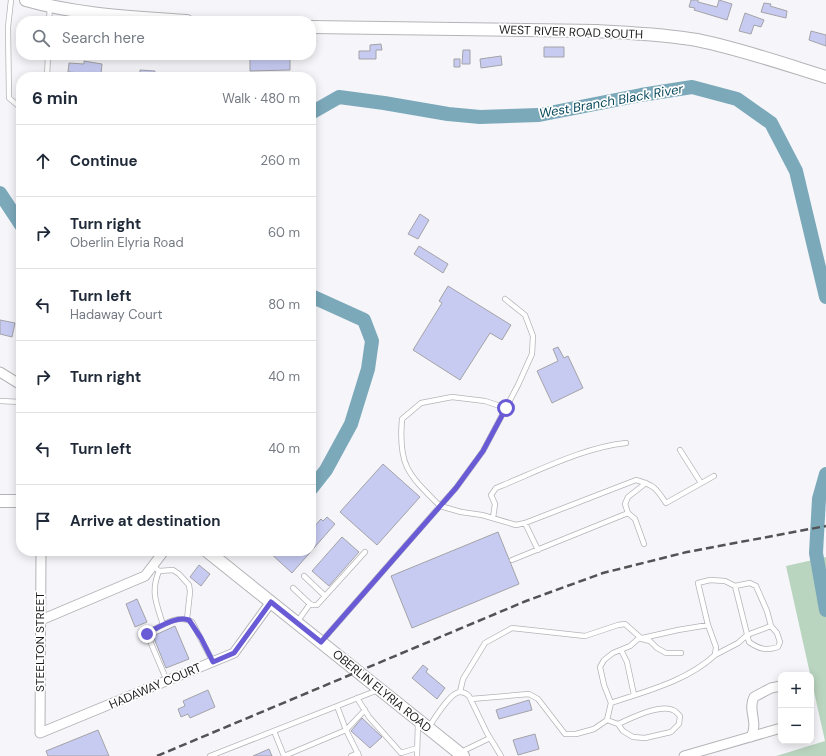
<!DOCTYPE html>
<meta charset="utf-8">
<style>
:root{--surface:#fff;--page:#f2f2f3;--text:#1f2937;--muted:#747a83;--line:#e0e1e3}
body{margin:0;font-family:"DM Sans",sans-serif;background:var(--page);color:var(--text)}
.controls{position:absolute;right:12px;bottom:12px;display:grid;overflow:hidden;border-radius:8px;box-shadow:0 2px 10px #0003}
.controls button{width:36px;height:36px;display:grid;place-items:center;padding:0;border:0;border-bottom:1px solid var(--line);background:var(--surface);color:var(--text);font:20px sans-serif}
.stop{position:absolute;width:12px;height:12px;margin:-9px;border:3px solid #695bd5;border-radius:50%;background:#fff}
.stop.end{background:#695bd5;border-color:#fff;box-shadow:0 1px 4px #0008}
.list{margin:0;padding:0;list-style:none}
h2{display:flex;justify-content:space-between;align-items:center;height:52px;margin:0;padding:0 16px;font-size:17px}
h2 small{font-size:13px;font-weight:400;color:var(--muted)}
.list li{display:grid;grid-template-columns:26px 1fr auto;gap:12px;align-items:center;box-sizing:border-box;height:72px;padding:0 16px;border-top:1px solid var(--line)}
.list b{display:block;font-size:15px;white-space:nowrap}
.list p{margin:0;font-size:13px;white-space:nowrap;color:var(--muted)}
.list em{font-size:13px;font-style:normal;color:var(--muted)}
.icon{flex:none;width:22px;height:22px;fill:none;stroke:currentColor;stroke-width:2;stroke-linecap:round;stroke-linejoin:round}
.map{position:relative;flex:none;width:826px;height:756px;overflow:hidden}
.search{position:absolute;background:var(--surface);box-shadow:0 2px 10px #0003;left:16px;top:16px;width:300px;height:44px;display:flex;align-items:center;gap:10px;box-sizing:border-box;padding:0 14px;border-radius:16px;color:var(--muted);font-size:15px}
.panel{position:absolute;background:var(--surface);box-shadow:0 2px 10px #0003;left:16px;top:72px;width:300px;height:484px;border-radius:16px}
.map>svg:first-child{display:block}
.green{fill:#bad5bf}
.lines{fill:none;stroke-linecap:round;stroke-linejoin:round}
.river{stroke:#7ca9ba;stroke-width:14}
.building{fill:#c7cbf2;stroke:#a3a3a7}
.lane-casing{stroke:#b4b4b8;stroke-width:6}
.street-casing{stroke:#b4b4b8;stroke-width:11}
.secondary-casing{stroke:#b4b4b8;stroke-width:14}
.lane{stroke:#fff;stroke-width:4.5}
.street{stroke:#fff;stroke-width:9}
.secondary{stroke:#fff;stroke-width:12}
.rail{stroke:#535355;stroke-width:2.5;stroke-dasharray:8 4;stroke-linecap:butt}
.route{stroke:#695bd5;stroke-width:5}
.labels{text-anchor:middle;dominant-baseline:central;stroke-width:3.5;stroke-linejoin:round;paint-order:stroke}
.street-label{font-size:12px;fill:#1b1b1c;stroke:#fff}
.water-label{font-size:13px;font-style:italic;fill:#09495d;stroke:#fff}
</style>
<div class="map">
<svg width="826" height="756" viewBox="0 0 826 756">
<rect width="100%" height="100%" fill="#f6f6fa"/>
<path class="green" d="M826 557V756H776L825 741 786 566Z"/>
<g class="lines">
<path class="river" d="M311 113 339 97 384 103 448 114 480 117 539 115 641 95 692 87 737 99 771 123 796 171 826 297
M0 193 21 225
M311 296 364 320 372 341 368 369 351 424 326 470 311 489
M826 474 819 499 816 553 826 610"/>
</g>
<path class="building" d="M691 0H698V2L717 7 719 0 732 4 727 20 694 10 695 8 689 7Z
M764 3 771 4 770 6 787 11 786 18 761 12Z
M745 13 764 20 761 27 754 25 751 34 739 31Z
M811 31 826 35V46L809 40Z
M381 44 382 50H376V59H359V51H370V45Z
M544 47H564V57H544Z
M463 50H470V64H462Z
M250 56H290V70L250 71Z
M501 56 502 65 481 68 480 59Z
M454 59H460V67H454Z
M84 61 102 64 101 74 92 73V74L68 72 69 63 84 64Z
M140 70 155 71 154 77H140Z
M420 214 429 220 418 239 408 234Z
M419 246 448 264 443 273 414 254Z
M448 286 511 325 502 340 490 333 460 380 413 350 442 303 439 301Z
M0 320 15 323 12 337 0 334Z
M558 347 564 358 568 356 583 388 552 403 537 371 558 361 553 349Z
M383 464 420 497 377 545 340 512Z
M327 517 335 524 292 573 268 551H311V530L321 519 323 521Z
M498 532 519 584 412 628 391 576Z
M342 537 359 552 329 586 312 571Z
M199 565 210 574 201 586 190 577Z
M137 599 147 622 135 627 126 604Z
M175 626 189 659 166 668 153 636Z
M423 665 428 669 426 672 445 688 437 699 412 678Z
M208 690 215 707 190 718 188 714 181 717 178 709 185 706 183 701Z
M529 700 532 710 499 719 496 710Z
M362 718 382 737 370 748 351 731Z
M98 730 109 756H48L46 751Z
M535 734 539 749 518 755 513 740Z
M269 749 272 756H253Z"/>
<g class="lines">
<defs>
<path id="lane" d="M11 0 8 27 9 98 21 108
M49 21 50 6
M47 77 48 55
M505 299 525 315 533 336 532 354 518 385 483 451 456 488 440 506C408 474 398 466 402 419L421 403 452 397 485 401 506 408
M0 401 21 402
M680 450 701 483
M493 518 495 504 491 495 496 488C536 472 584 447 626 443
M525 523 538 550
M644 544 635 519 628 513 625 504 628 497 646 483
M512 560 628 513
M153 566 159 571 173 570 179 574 189 585 190 592 187 619
M159 571C150 593 157 604 163 625
M304 576 325 596
M735 586 749 642C759 649 766 651 778 647L780 642 777 633 771 626
M293 588 310 604
M297 622 310 604 313 605H317L365 552
M708 625 698 583 710 580 725 581 735 586 750 583 756 586 767 611 771 626 747 635 738 643 715 655
M321 642 440 506 461 512 482 515 516 525 525 523 636 480C654 485 656 488 666 503L714 476
M621 650 627 662 634 695
M167 681 147 634 149 632C161 626 179 613 192 622L213 662
M460 692 463 679 485 643 512 628 585 636 618 625 625 624 642 639 650 641 657 648 666 653H681
M357 698 369 717 401 753 417 748
M471 699 529 694 538 699 565 734H576L594 729 607 720 611 703 604 685 600 667 604 660 613 653 630 646 638 639 678 630 708 625 716 647 715 655C687 681 647 691 611 703
M337 706 346 730 359 756
M607 720 618 724 623 731 633 737 645 738 671 732 679 724 680 716C678 714 676 711 673 710 659 704 632 718 618 724
M428 728C434 720 450 692 460 692 463 692 467 694 469 696L487 733 501 756
M274 731 284 756
M461 752 490 738
M210 756 378 690
M284 756 346 730 365 710
M351 756 358 753
M417 756 418 722"/>
<path id="street" d="M0 372 21 385
M41 551 40 733 234 653 271 602
M41 620 145 576 164 551
M751 737C759 722 747 710 754 697L771 688 781 686
M684 756 781 728"/>
<path id="secondary" d="M26 0C78 15 133 17 187 21
M311 27 597 31C631 33 664 34 697 40 741 49 784 64 826 77
M0 501H21
M207 551 463 756"/>
</defs>
<use href="#lane" class="lane-casing"/>
<use href="#street" class="street-casing"/>
<use href="#secondary" class="secondary-casing"/>
<use href="#lane" class="lane"/>
<use href="#street" class="street"/>
<use href="#secondary" class="secondary"/>
<path class="rail" d="M157 756 526 601 603 573 687 552 826 526"/>
</g>
<g class="lines">
<path class="route" d="M147 634 149 632C161 626 176 616 189 620L201 638 213 662 234 653 271 602 321 642 456 488 483 451 506 408"/>
</g>
<g class="labels">
<g class="street-label">
<text transform="translate(571 32) rotate(2)">WEST RIVER ROAD SOUTH</text>
<text transform="translate(40 642) rotate(-90)">STEELTON STREET</text>
<text transform="translate(155 686) rotate(-23)">HADAWAY COURT</text>
<text transform="translate(382 691) rotate(39)">OBERLIN ELYRIA ROAD</text>
</g>
<g class="water-label">
<text transform="translate(611 101) rotate(-10)">West Branch Black River</text>
</g>
</g>
</svg>
<div class="controls">
<button>+</button>
<button>−</button>
</div>
<div class="stop" style="left:506px;top:408px"></div>
<div class="stop end" style="left:147px;top:634px"></div>
<div class="search"><svg class="icon" aria-label="search" viewBox="0 0 24 24"><circle cx="10" cy="10" r="6"/><path d="M15 15l6 6"/></svg>Search here</div>
<section class="panel">
<h2>6 min<small>Walk · 480 m</small></h2>
<ul class="list">
<li><svg class="icon" aria-label="ahead" viewBox="0 0 24 24"><path d="M12 20V5M6 11l6-6 6 6"/></svg><div><b>Continue</b></div><em>260 m</em></li>
<li><svg class="icon" aria-label="right" viewBox="0 0 24 24"><path d="M7 20v-9h11M14 6l5 5-5 5"/></svg><div><b>Turn right</b><p>Oberlin Elyria Road</p></div><em>60 m</em></li>
<li><svg class="icon" aria-label="left" viewBox="0 0 24 24"><path d="M17 20v-9H6M10 6l-5 5 5 5"/></svg><div><b>Turn left</b><p>Hadaway Court</p></div><em>80 m</em></li>
<li><svg class="icon" aria-label="right" viewBox="0 0 24 24"><path d="M7 20v-9h11M14 6l5 5-5 5"/></svg><div><b>Turn right</b></div><em>40 m</em></li>
<li><svg class="icon" aria-label="left" viewBox="0 0 24 24"><path d="M17 20v-9H6M10 6l-5 5 5 5"/></svg><div><b>Turn left</b></div><em>40 m</em></li>
<li><svg class="icon" aria-label="arrive" viewBox="0 0 24 24"><path d="M6 21V4h12l-3 4 3 4H6"/></svg><div><b>Arrive at destination</b></div></li>
</ul>
</section>
</div>
